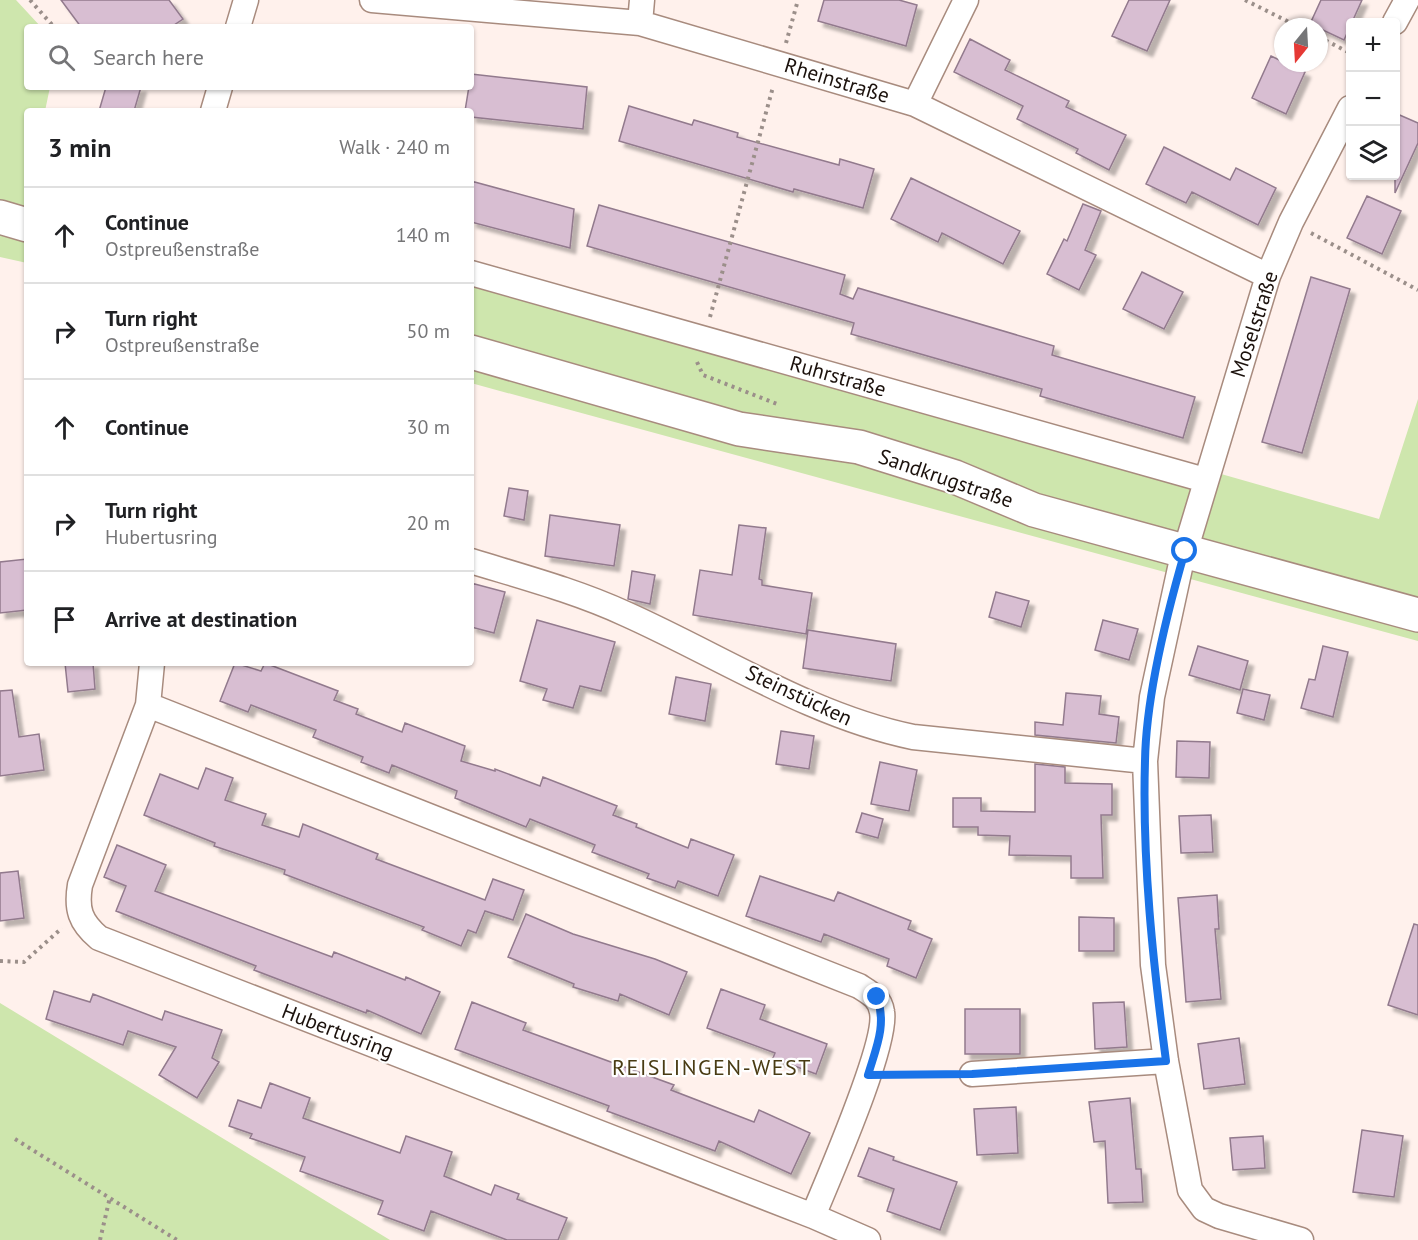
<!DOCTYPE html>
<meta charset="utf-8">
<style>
:root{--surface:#fff;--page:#f2f2f2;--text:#202124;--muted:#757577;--line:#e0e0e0}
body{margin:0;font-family:"PT Sans",sans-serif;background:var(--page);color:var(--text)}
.controls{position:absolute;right:18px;top:18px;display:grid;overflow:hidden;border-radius:6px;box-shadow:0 2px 4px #0004}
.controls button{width:54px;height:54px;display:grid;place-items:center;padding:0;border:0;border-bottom:2px solid var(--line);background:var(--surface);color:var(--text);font:30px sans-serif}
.compass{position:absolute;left:1274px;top:18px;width:54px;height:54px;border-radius:50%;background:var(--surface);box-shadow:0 2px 4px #0004;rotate:198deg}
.stop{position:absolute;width:18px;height:18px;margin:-14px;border:4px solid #1a73e8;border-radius:50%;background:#fff}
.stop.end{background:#1a73e8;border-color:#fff;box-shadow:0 2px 6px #0008}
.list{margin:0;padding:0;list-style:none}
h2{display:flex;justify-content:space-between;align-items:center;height:78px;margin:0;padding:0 24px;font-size:26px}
h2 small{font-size:20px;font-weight:400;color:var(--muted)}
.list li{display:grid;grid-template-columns:39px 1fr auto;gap:18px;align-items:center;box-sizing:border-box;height:96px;padding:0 24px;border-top:2px solid var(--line)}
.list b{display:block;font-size:22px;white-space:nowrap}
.list p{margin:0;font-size:20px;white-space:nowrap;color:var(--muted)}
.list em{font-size:20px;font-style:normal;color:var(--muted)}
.icon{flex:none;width:33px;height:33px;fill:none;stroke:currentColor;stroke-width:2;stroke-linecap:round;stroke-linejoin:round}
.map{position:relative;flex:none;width:1418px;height:1240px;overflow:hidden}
.search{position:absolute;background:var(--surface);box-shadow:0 2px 4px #0004;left:24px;top:24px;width:450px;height:66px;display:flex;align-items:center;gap:15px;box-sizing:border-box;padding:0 21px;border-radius:6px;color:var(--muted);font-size:22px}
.panel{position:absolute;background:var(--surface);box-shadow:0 2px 4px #0004;left:24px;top:108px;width:450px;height:558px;border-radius:6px}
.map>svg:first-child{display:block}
.green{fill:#cee6ad}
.building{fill:#d8bed2;stroke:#927a8d;stroke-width:1.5;filter:url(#shadow)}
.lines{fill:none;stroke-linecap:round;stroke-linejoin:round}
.street-casing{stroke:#a88b7e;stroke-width:27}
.secondary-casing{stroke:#a88b7e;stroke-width:36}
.path{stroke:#9b8f8a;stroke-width:4;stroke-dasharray:3 4.5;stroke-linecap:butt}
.street{stroke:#fff;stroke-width:24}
.secondary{stroke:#fff;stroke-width:33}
.route{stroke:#1a73e8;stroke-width:8}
.labels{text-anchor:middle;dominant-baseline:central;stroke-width:4.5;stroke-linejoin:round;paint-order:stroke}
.street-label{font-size:21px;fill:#1b110c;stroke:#fff}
.neighbourhood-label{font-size:22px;letter-spacing:1.5px;fill:#493b13;stroke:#fff}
</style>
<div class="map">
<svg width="1418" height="1240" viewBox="0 0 1418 1240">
<defs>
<filter id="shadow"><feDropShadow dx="5.5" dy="5.5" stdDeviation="1.5" flood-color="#0004"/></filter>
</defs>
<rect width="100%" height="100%" fill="#fff1ec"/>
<path class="green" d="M0 0H16L41 27H27V87H50L45 111H27V263L0 257Z
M471 260 1379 519 1418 399V641L471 383Z
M0 1003 390 1240H0Z"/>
<path class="building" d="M61 0H169L183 19 171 27H81Z
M824 0H899L917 5 906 46 818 21Z
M1129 0H1170L1147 51 1112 36Z
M1321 0H1362L1344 40 1310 24Z
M970 39 1010 60 1005 70 1069 101 1066 107 1126 135 1109 170 1076 153 1078 149 1017 119 1023 106 954 72Z
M1271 56 1305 72 1286 114 1252 98Z
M471 74 587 87 583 129 471 117V111H465Z
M106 87H141L134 111H99Z
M629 106 692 125 694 120 738 133 737 137 839 165 840 159 874 169 863 208 794 189 793 192 619 141Z
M1395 113 1418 123V143L1395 193Z
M1164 147 1230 180 1236 168 1276 188 1258 225 1192 192 1186 203 1146 184Z
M911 178 1020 231 1003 264 942 233 938 242 891 219Z
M471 181 574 209 570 248 471 222Z
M1367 196 1401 211 1382 254 1347 238Z
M1083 204 1101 211 1085 250 1096 255 1079 290 1047 274 1064 239 1067 241Z
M599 205 845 275 840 294 853 299 858 288 1054 346 1052 355 1195 397 1183 438 1040 396 1042 389 851 334 854 323 587 246Z
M1142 272 1183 292 1164 329 1123 309Z
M1311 277 1350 289 1302 453 1262 442Z
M509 488 528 491 524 520 504 516Z
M550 515 620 525 614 566 545 556Z
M739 525 766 528 759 579 762 580V585L812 593 806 634 693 615 700 570 732 575Z
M27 559V610L0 613V562Z
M632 571 655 575 650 604 628 599Z
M471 583 505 592 494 633 471 627Z
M996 592 1029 601 1021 627 989 617Z
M537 620 615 642 601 691 580 686 573 708 543 700 547 689 520 681Z
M1103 620 1138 629 1129 660 1095 650Z
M808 630 896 644 891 681 803 668Z
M1198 646 1248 661 1240 690 1189 675Z
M1323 646 1348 652 1333 717 1301 708 1309 679 1315 680Z
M65 663H93L95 689 68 692Z
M235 663 261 671 265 663 338 691 334 700 358 709 356 714 402 732 405 723 465 746 461 761 495 771V769L540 786 543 777 617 806 613 815 637 824 636 827 688 848 691 839 734 855 718 896 678 881 675 888 647 878 649 874 592 852 595 845 530 819 526 827 455 798 457 791 392 765 389 773 361 762 363 757 313 737 316 730 251 705 248 712 220 701Z
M676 677 711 684 705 721 669 714Z
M1243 689 1270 695 1264 720 1237 713Z
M12 690 19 737 39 734 44 770 0 776V691Z
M1066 693 1101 696 1099 714 1119 717 1116 743 1035 735V722L1063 725Z
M781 731 814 736 809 769 776 764Z
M1177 741 1210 742 1209 778 1176 777Z
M880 762 917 770 909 811 871 804Z
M1035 764 1065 767V783L1112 784V815H1101L1103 878H1071V856L1009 855 1010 836 978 835V827H953V798H981V811L1035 812Z
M206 768 233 778 225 800 266 814 262 825 299 837 303 824 378 854 376 859 485 900 493 879 524 890 513 920 485 911 476 933 468 930 461 946 422 930 424 927 284 874 285 870 214 846 215 843 144 815 160 774 198 789Z
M862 813 883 819 878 838 856 832Z
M1211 815 1213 852 1181 853 1179 816Z
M117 845 166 865 155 891 332 957 334 952 405 980 406 977 440 992 421 1034 367 1010 366 1013 254 970 256 966 116 911 126 886 104 877Z
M18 871 24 918 0 921V873Z
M760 876 834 901 838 892 911 921 908 929 932 939 916 978 887 966 889 959 824 934 821 942 746 916Z
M1217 895 1219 929H1215L1221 999 1186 1002 1178 898Z
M526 914 573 934 655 959 687 972 669 1015 620 994 618 1001 573 987 574 984 508 957Z
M1079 917 1114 918V951H1079Z
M1414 924 1418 925V1015L1388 1005Z
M721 989 765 1005 760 1019 827 1044 816 1074 773 1058 775 1053 707 1028Z
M54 991 90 1002 93 994 162 1020 165 1011 222 1030 212 1058 219 1062 197 1098 159 1075 176 1047 128 1031 123 1045 46 1019Z
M472 1002 526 1023 523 1030 674 1085 671 1090 754 1122 759 1110 810 1133 791 1174 719 1141 715 1151 607 1111 609 1106 455 1049Z
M1124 1002 1127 1047 1095 1049 1093 1003Z
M965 1009H1020V1054H965Z
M1239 1038 1245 1084 1204 1089 1198 1044Z
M270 1083 310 1098 303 1118 400 1153 406 1136 452 1152 444 1176 491 1195 495 1185 519 1194 517 1199 567 1218 558 1240H507L431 1211 424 1231 378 1214 383 1201 300 1171 305 1157 250 1138 252 1134 229 1126 238 1100 261 1108Z
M1130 1098 1136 1169H1141L1143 1202 1108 1203 1105 1141 1094 1142 1089 1102Z
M1016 1107 1018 1153 977 1155 974 1109Z
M1362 1130 1403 1136 1394 1197 1353 1192Z
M1263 1136 1265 1168 1233 1170 1230 1138Z
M869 1148 894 1157 893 1160 957 1182 940 1230 887 1211 894 1189 858 1176Z"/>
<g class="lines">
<defs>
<path id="street" d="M372 0 640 23 915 104 1268 276
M1395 22 1407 0
M640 23 642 0
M238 27 246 0
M915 104 966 0
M213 111 220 87
M471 273 1205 480
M471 561C523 577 576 591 626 614 720 656 811 716 913 737L1145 761
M148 705 859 986C870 993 880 998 882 1012 888 1044 828 1179 813 1216L99 938C80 922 76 909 80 885L148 705 152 663
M972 1074 1166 1061
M813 1216 868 1240
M1301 1240 1219 1216 1204 1209 1190 1190 1166 1061 1153 965 1145 761 1152 697 1180 568 1268 276 1291 222 1350 108"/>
<path id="secondary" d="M0 217 27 225
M471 352 739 429 859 447 955 477 1034 510 1418 615"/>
</defs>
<use href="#street" class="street-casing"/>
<use href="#secondary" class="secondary-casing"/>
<path class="path" d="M30 0 54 27
M1245 0 1299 27
M1319 37 1350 53
M786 43 798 0
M1311 233 1418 290
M710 317 773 87
M697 362 703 375 777 404
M0 961 24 962 62 928
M893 1075H948
M15 1139 177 1240
M100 1240 110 1197"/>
<use href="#street" class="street"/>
<use href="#secondary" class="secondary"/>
</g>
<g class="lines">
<path class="route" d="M877 997C887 1025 876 1048 868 1075L972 1074 1166 1061C1153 962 1142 861 1145 761 1146 697 1167 613 1185 551"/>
</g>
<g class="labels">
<g class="street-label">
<text transform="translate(837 80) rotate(17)">Rheinstraße</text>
<text transform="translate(1254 324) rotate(-72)">Moselstraße</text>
<text transform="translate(838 376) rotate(16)">Ruhrstraße</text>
<text transform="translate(946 478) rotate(19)">Sandkrugstraße</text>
<text transform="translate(799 695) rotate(25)">Steinstücken</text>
<text transform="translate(338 1031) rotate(21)">Hubertusring</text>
</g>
<g class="neighbourhood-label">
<text x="712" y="1067">REISLINGEN-WEST</text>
</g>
</g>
</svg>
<div class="controls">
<button>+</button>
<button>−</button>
<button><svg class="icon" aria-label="layers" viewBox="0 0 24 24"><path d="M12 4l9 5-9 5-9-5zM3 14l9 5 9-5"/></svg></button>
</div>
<svg class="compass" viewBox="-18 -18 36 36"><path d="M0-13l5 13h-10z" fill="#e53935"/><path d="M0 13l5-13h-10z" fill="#757577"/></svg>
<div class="stop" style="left:1185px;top:551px"></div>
<div class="stop end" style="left:877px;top:997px"></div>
<div class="search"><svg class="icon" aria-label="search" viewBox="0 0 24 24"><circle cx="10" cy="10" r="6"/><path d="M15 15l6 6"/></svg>Search here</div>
<section class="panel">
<h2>3 min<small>Walk · 240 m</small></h2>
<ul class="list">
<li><svg class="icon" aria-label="ahead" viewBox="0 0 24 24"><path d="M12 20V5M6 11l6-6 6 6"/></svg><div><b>Continue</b><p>Ostpreußenstraße</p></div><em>140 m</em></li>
<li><svg class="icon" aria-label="right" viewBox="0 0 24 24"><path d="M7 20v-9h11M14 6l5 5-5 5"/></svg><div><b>Turn right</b><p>Ostpreußenstraße</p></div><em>50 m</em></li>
<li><svg class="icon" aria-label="ahead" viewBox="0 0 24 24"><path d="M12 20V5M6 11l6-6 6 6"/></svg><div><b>Continue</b></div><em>30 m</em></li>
<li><svg class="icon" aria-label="right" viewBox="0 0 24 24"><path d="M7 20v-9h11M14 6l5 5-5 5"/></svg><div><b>Turn right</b><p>Hubertusring</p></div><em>20 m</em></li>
<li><svg class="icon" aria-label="arrive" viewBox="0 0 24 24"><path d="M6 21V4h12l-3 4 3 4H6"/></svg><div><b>Arrive at destination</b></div></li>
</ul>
</section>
</div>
